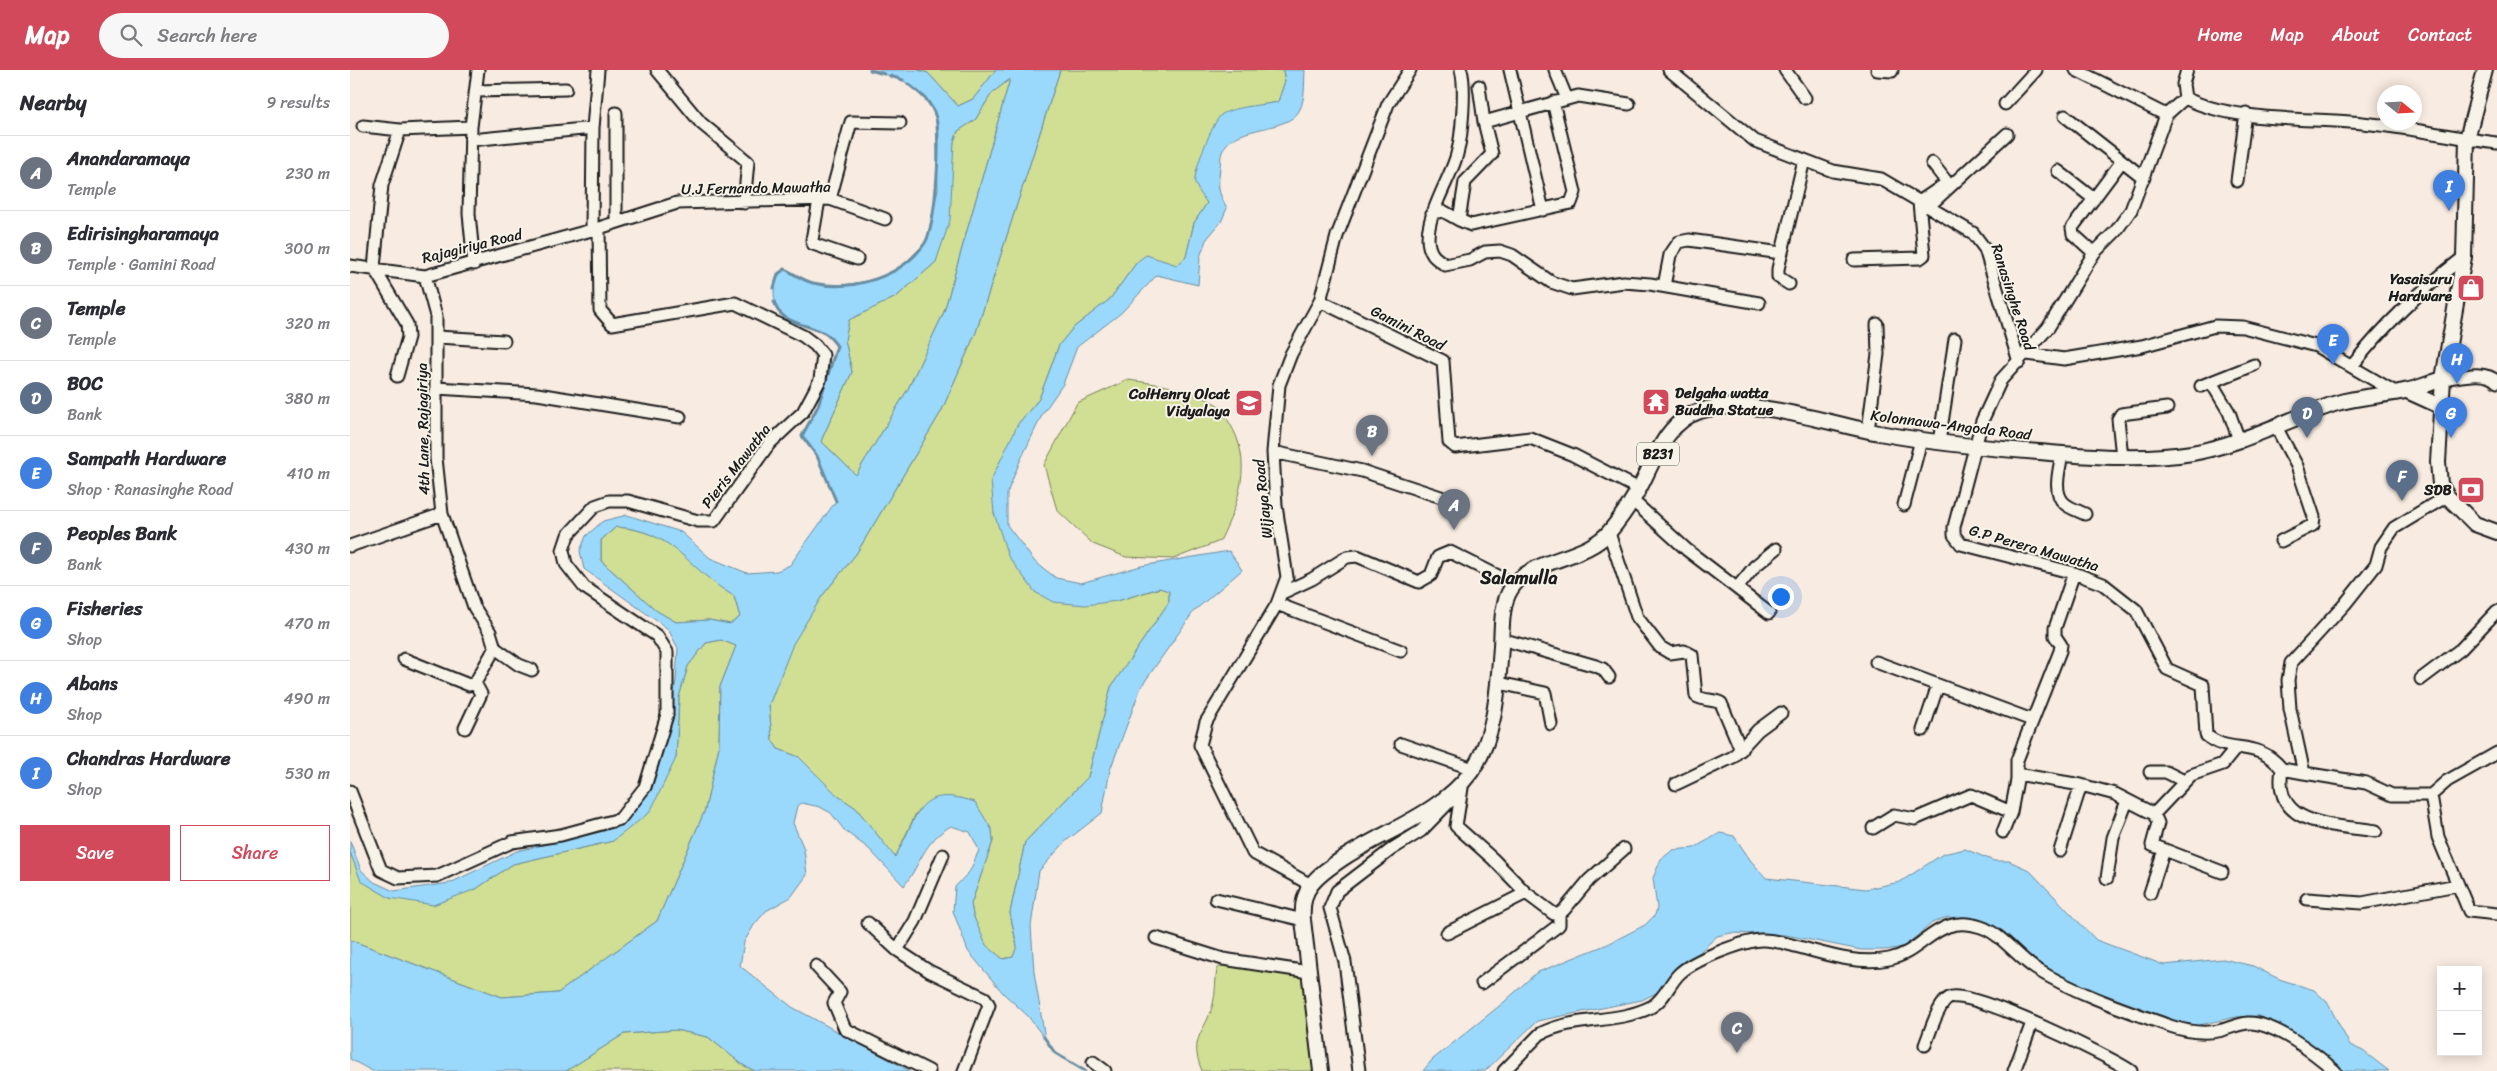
<!DOCTYPE html>
<meta charset="utf-8">
<style>
:root{--surface:#fff;--page:#f7f7f7;--text:#2b2b33;--muted:#7c7c81;--line:#e1e1e2;--accent:#d1495b}
body{margin:0;font-family:Sriracha,sans-serif;background:var(--page);color:var(--text)}
.controls{position:absolute;right:15px;bottom:15px;display:grid;overflow:hidden;border-radius:0px;box-shadow:0 2px 12px #0003}
.controls button{width:45px;height:45px;display:grid;place-items:center;padding:0;border:0;border-bottom:1px solid var(--line);background:var(--surface);color:var(--text);font:25px sans-serif}
.compass{position:absolute;left:2027px;top:15px;width:45px;height:45px;border-radius:50%;background:var(--surface);box-shadow:0 2px 12px #0003;rotate:108deg}
.you{position:absolute;left:1430px;top:526px;width:18px;height:18px;margin:-12px;border:4px solid #fff;border-radius:50%;background:#1a73e8;box-shadow:0 0 0 8px #1a73e833}
.badge{display:grid;place-items:center;width:32px;height:32px;border-radius:50%;background:var(--accent);color:#fff;font-size:16px;font-weight:700}
.pin{position:absolute;translate:-50% -41px;filter:drop-shadow(0 1px 2px #0008)}
.pin::after{content:'';position:absolute;top:26px;width:18px;height:15px;background:inherit;clip-path:polygon(0 0,100% 0,50% 100%)}
.list{margin:0;padding:0;list-style:none}
h2{display:flex;justify-content:space-between;align-items:center;height:65px;margin:0;padding:0 20px;font-size:21px}
h2 small{font-size:16px;font-weight:400;color:var(--muted)}
.list li{display:grid;grid-template-columns:32px 1fr auto;gap:15px;align-items:center;box-sizing:border-box;height:75px;padding:0 20px;border-top:1px solid var(--line)}
.list b{display:block;font-size:19px;white-space:nowrap}
.list p{margin:0;font-size:16px;white-space:nowrap;color:var(--muted)}
.list em{font-size:16px;font-style:normal;color:var(--muted)}
.actions{display:flex;gap:10px;padding:15px 20px}
.actions a{flex:1;padding:11px 0;border:1px solid var(--accent);border-radius:0px;text-align:center;font-size:18px;color:var(--accent)}
.actions .main{background:var(--accent);color:#fff}
.icon{flex:none;width:28px;height:28px;fill:none;stroke:currentColor;stroke-width:2;stroke-linecap:round;stroke-linejoin:round}
.map{position:relative;flex:none;width:2147px;height:1001px;overflow:hidden}
header{display:flex;align-items:center;gap:30px;box-sizing:border-box;height:70px;padding:0 25px;background:var(--accent);color:#fff}
header strong{font-size:24px}
nav{display:flex;gap:28px;margin-inline-start:auto;font-size:18px}
.search{width:350px;height:45px;background:var(--page);display:flex;align-items:center;gap:12px;box-sizing:border-box;padding:0 18px;border-radius:28px;color:var(--muted);font-size:19px}
main{display:flex}
aside{flex:1;background:var(--surface)}
.map>svg:first-child{display:block}
.green{fill:#d0df93;stroke:#767e58}
.water{fill:#9bd9fc;stroke:#688da2;fill-rule:evenodd}
.lines{fill:none;stroke-linecap:round;stroke-linejoin:round}
.stream{stroke:#688da2;stroke-width:3}
.minor-casing{stroke:#1c1c1c;stroke-width:15}
.major-casing{stroke:#1c1c1c;stroke-width:18}
.minor{stroke:#f7f3e8;stroke-width:11}
.major{stroke:#f7f3e8;stroke-width:14}
.labels{text-anchor:middle;dominant-baseline:central;stroke-width:4;stroke-linejoin:round;paint-order:stroke}
.shield{fill:#f7f3e8;stroke:#5e5c59;stroke-width:1}
.shield-label{font-size:14px;font-weight:bold;fill:#1c1c1c}
.street-label{font-size:15px;fill:#1c1c1c;stroke:#f7f3e8}
.poi-label{font-size:15px;font-weight:bold;fill:#1c1c1c;stroke:#f7f3e8;text-anchor:end}
.quarter-label{font-size:18px;font-weight:bold;fill:#1c1c1c;stroke:#f7f3e8}
</style>
<header>
<strong>Map</strong>
<div class="search"><svg class="icon" aria-label="search" viewBox="0 0 24 24"><circle cx="10" cy="10" r="6"/><path d="M15 15l6 6"/></svg>Search here</div>
<nav><a>Home</a><a>Map</a><a>About</a><a>Contact</a></nav>
</header>
<main>
<aside>
<h2>Nearby<small>9 results</small></h2>
<ul class="list">
<li><span class="badge" style="background:#6b7280">A</span><div><b>Anandaramaya</b><p>Temple</p></div><em>230 m</em></li>
<li><span class="badge" style="background:#6b7280">B</span><div><b>Edirisingharamaya</b><p>Temple · Gamini Road</p></div><em>300 m</em></li>
<li><span class="badge" style="background:#6b7280">C</span><div><b>Temple</b><p>Temple</p></div><em>320 m</em></li>
<li><span class="badge" style="background:#5c6f8a">D</span><div><b>BOC</b><p>Bank</p></div><em>380 m</em></li>
<li><span class="badge" style="background:#3f7fe0">E</span><div><b>Sampath Hardware</b><p>Shop · Ranasinghe Road</p></div><em>410 m</em></li>
<li><span class="badge" style="background:#5c6f8a">F</span><div><b>Peoples Bank</b><p>Bank</p></div><em>430 m</em></li>
<li><span class="badge" style="background:#3f7fe0">G</span><div><b>Fisheries</b><p>Shop</p></div><em>470 m</em></li>
<li><span class="badge" style="background:#3f7fe0">H</span><div><b>Abans</b><p>Shop</p></div><em>490 m</em></li>
<li><span class="badge" style="background:#3f7fe0">I</span><div><b>Chandras Hardware</b><p>Shop</p></div><em>530 m</em></li>
</ul>
<div class="actions"><a class="main">Save</a><a>Share</a></div>
</aside>
<div class="map">
<svg width="2147" height="1001" viewBox="0 0 2147 1001">
<rect width="100%" height="100%" fill="#f8ebe1"/>
<filter id="ink" filterUnits="userSpaceOnUse"><feTurbulence type="fractalNoise" baseFrequency=".02" numOctaves="2"/><feDisplacementMap in="SourceGraphic" scale="10" xChannelSelector="R" yChannelSelector="G"/><feConvolveMatrix kernelMatrix="1 2 1 2 8 2 1 2 1" color-interpolation-filters="sRGB"/></filter>
<g filter="url(#ink)">
<path class="green" d="M568 0H646L623 29 608 36 578 3Z
M710 0H933L935 11 928 32 884 41 845 113 857 133 844 153 836 187 828 195 787 192 760 229 723 258 709 275 689 329 668 354 644 443 685 522 767 531 810 518 819 521V532L761 617 738 707 675 772 660 843 667 877 663 887 653 889 635 875 623 845 621 834 643 771 642 760 566 743 545 788 506 738 488 726 449 687 428 679 422 670 419 635 442 574 472 526 506 484 591 342 626 262Z
M660 9 594 242 558 319 506 405 471 371 502 302 495 270 499 249 546 227 586 192 604 71 608 61 625 50 642 23Z
M778 310C809 314 838 318 866 334 872 337 875 346 879 352 904 392 889 432 870 471L823 489 776 487 743 474 707 440 694 395 727 333Z
M266 457C325 460 339 500 384 526L390 547 380 554 359 550 326 552 307 541 251 491V470Z
M371 570 386 576 370 617 369 677 355 740 307 851 208 923 152 927 0 870V782L12 811 40 828 126 819 163 794 263 771 326 688 329 627 338 596 356 573Z
M873 895 950 906 953 909 964 1001H852C838 967 855 964 863 934 866 923 865 910 867 899Z
M326 960 358 967 393 995 405 1001H216L274 964Z"/>
<path class="water" d="M520 0H568L578 3 608 36 623 29 646 0H710L626 262 591 342 506 484 472 526 443 574 419 635 422 670 428 679 449 687 488 726 506 738 545 787C569 747 565 713 625 732L642 760 643 771 621 834 623 845 636 875 653 889 663 887 667 876 660 843 675 772 738 707 761 617 819 532V521L809 518 767 531 735 535 703 532 685 522 658 486 644 443 641 410 668 354 689 329 709 275 723 258 760 229 787 192 796 185 827 195 836 187 844 153 857 133C853 127 847 119 845 113 843 101 863 52 871 45 881 37 914 35 928 32L935 11 933 0H955C954 13 956 35 946 45 930 62 881 56 872 82 870 86 871 93 870 97 868 118 867 120 877 138L871 152 856 170 850 187 848 215 807 205 771 243 727 277 713 314 693 343 670 391 657 423V455L685 492 706 508 731 513 791 496 879 481 892 500 844 541 791 617 760 700 752 743 716 771 689 801 681 856 684 902 695 969 678 946 653 923 618 881 603 841 605 817 620 801 629 780 620 762 601 756C573 772 572 792 554 816L519 779 495 761 481 743 470 737 452 733 447 736 443 753 454 779 457 805 441 827 416 841 404 855 394 872 390 896 442 937 560 1001H405L393 995 358 967 326 960 274 964 216 1001H22L0 989V870L152 927 208 923 307 851 355 740 369 677 370 617 386 576 371 570 356 573 338 596 329 627 326 688 300 742 263 771 163 794 126 819 83 835 40 828 11 811 0 782V771L11 800 24 812 44 821 100 813 167 781 254 761 280 745 304 708 316 668 326 610 328 578 318 559 234 499 230 481 236 466 253 451 277 445 331 462 360 488 397 503 427 501 440 495 486 431 467 386 452 366 468 336 487 276C484 272 480 267 476 264 455 251 425 255 424 223 424 213 427 205 435 199L462 213 493 215 517 211 547 201 576 172 588 119 586 48 576 27 551 9ZM660 9 594 242 558 319 506 405 471 371 502 302 495 270 499 250 546 227 586 192 600 150 604 71 608 61 625 50 642 23ZM266 457C325 460 339 501 384 526L390 547 380 554 359 550 326 552 307 541 251 491V470Z
M1370 763 1384 766 1401 791 1416 808 1516 819 1550 812 1593 784 1615 779 1644 791H1659L1679 800 1746 870 1814 895 1873 889 1903 896 1929 909 1964 920 1977 932 2000 975 2013 981 2039 1001H1994L1971 980 1909 946 1886 947 1840 957 1818 951 1748 923 1678 891 1633 851 1597 847 1582 853 1554 877 1535 880H1511L1436 865 1381 863 1367 866 1306 923 1292 930 1187 951 1135 1001H1073L1082 990 1153 933 1186 903 1258 874 1295 855 1305 845 1307 838 1303 808 1311 789 1323 780 1344 778Z"/>
<g class="lines">
<path class="stream" d="M520 0 534 4
M540 6 553 10
M424 218 428 204 435 199C444 204 454 211 463 213 502 222 552 207 575 173 586 155 591 69 586 48 582 32 570 23 558 14
M424 232C429 254 460 254 476 264 480 267 484 272 487 276L468 336 452 366 467 386 486 431
M694 967 705 983 735 1001"/>
<defs>
<path id="minor" d="M307 0 351 53 398 92 394 133
M1111 0C1116 17 1112 67 1107 84 1101 110 1065 160 1083 185 1086 189 1092 192 1095 195L1120 190 1135 182 1150 181 1162 185 1201 212 1222 219 1274 212 1300 214 1409 233
M1160 0 1193 140
M1205 0 1217 29
M1319 0 1405 71 1483 101 1531 109 1623 163 1635 179 1669 292
M1435 0 1455 28
M1527 0 1542 1
M1726 0 1816 45
M1837 0 1833 14 1835 28 1816 45 1781 140 1766 161 1744 183 1698 258 1651 310 1632 351 1604 457V465L1611 474 1724 503 1753 514 1786 540 1817 599 1853 615 1856 665C1880 686 1906 667 1932 699L1954 703
M1129 16 1134 52 1142 84 1115 112 1109 150 1121 155 1221 133 1225 122 1203 32
M127 21 216 19
M1835 28C1881 51 1949 48 2000 52 2049 55 2098 67 2147 73
M1655 34 1686 0
M266 43V151
M1715 46 1794 108
M1134 52 1228 26 1279 34
M13 56 50 60
M121 70 243 58
M1708 101 1744 129
M1887 111 1896 43
M480 129 501 52 550 53
M469 130 462 170 463 174 507 189
M1578 137 1657 64
M1082 143 1093 141 1109 150
M242 159 243 58 248 0
M1744 183 1723 164 1722 158 1772 91
M1504 190 1570 188 1574 185 1569 132 1594 115 1596 111 1582 93
M124 194 119 144 121 57 128 0
M0 196 75 206 249 158 327 133 480 129 535 149
M1439 214 1428 207V199L1454 90
M1314 216 1320 185 1329 172 1339 170 1431 183
M970 231 1093 291 1099 372 1105 377 1180 368 1223 385 1289 419
M87 267 154 271
M1677 284 1714 289 1792 276 1865 256 1893 257 1966 276 2045 322
M2002 296C2035 254 2072 219 2114 187
M47 306 58 267 57 254 24 198 32 115 50 60 121 57
M2093 309C2108 307 2136 299 2147 312
M1861 312 1879 342 1889 370
M1851 316 1904 295
M86 318 187 324 330 347
M1926 357 1947 396 1964 447 1963 455 1931 471
M1518 361 1528 284 1527 254
M1589 372 1605 269
M923 382 1012 401 1091 427
M1712 384C1710 397 1702 422 1714 433 1719 438 1729 441 1735 444
M1772 387 1768 349 1771 344 1817 338
M2097 426 2044 458 2031 477 2026 495 1995 534 1941 593 1938 610 1940 639 1954 703 2016 713 2042 725H2081L2097 711 2147 683
M1282 430 1337 480 1419 543
M1554 435 1571 370
M1259 463 1287 547 1310 577 1320 583 1334 581 1342 585 1346 626C1354 631 1362 629 1371 633L1391 680
M0 476 92 444
M1387 518 1405 496 1426 479
M932 523 962 509 997 487 1007 486 1069 512 1081 505 1088 487 1100 482 1164 514
M927 534 1051 581
M1151 569 1246 596 1253 599 1259 607
M145 578 169 595 182 600
M54 589 119 615 125 613 145 578 140 562 124 537 92 444 86 388V246L75 206
M1526 592 1682 650
M2071 609 2111 579 2147 541
M1149 613 1195 623 1201 654
M115 658 131 624 125 613
M1573 660 1588 615
M1051 674 1123 699
M1932 699C1922 758 1984 754 2026 761
M1800 702H1816L1834 711
M1667 704 1731 715 1765 724 1804 744 1841 705 1873 694 1886 678
M1326 714 1383 687 1408 660 1431 643
M1112 718 1106 756 1143 789 1176 823 1204 844H1209L1214 840 1239 810 1274 779
M0 721 31 800 48 808 87 806 162 772 211 765 270 749 295 717 317 645V582L307 566 234 517 216 494 213 480 218 465 245 436 259 431H278L348 451H364L419 374 453 342 470 310 473 285 465 275 453 266 385 233 262 254 250 240 249 158
M2081 725 2088 767 2119 841 2147 844
M1804 744 1808 753 1802 775 1872 802
M1523 758 1544 745 1565 749 1621 725 1661 742
M1653 762 1661 742 1667 710V690L1710 581 1711 575 1705 566V558L1724 503
M1710 781 1731 715
M1757 808 1763 768 1777 731
M961 815 903 783 850 675 856 652 927 534 937 507 926 436 923 382 929 315 941 284 970 231 987 166 1038 34 1060 0
M1800 823 1814 780
M866 829 953 850
M1957 829 2012 833 2107 815
M518 853 547 880 579 901 635 928 639 935 614 1001
M1097 863 1176 823
M806 868 873 889 959 902
M547 880 565 851 593 785
M466 896 490 922 484 933 495 959 579 1001
M1132 913 1209 855V844
M1575 975C1580 963 1589 929 1602 927 1627 922 1757 985 1781 1001
M743 992 755 1001
M1009 1001 995 892 980 838 987 821 1042 779 1071 761 1107 724
M1154 1001 1190 964C1224 946 1267 954 1301 937 1314 930 1319 914 1329 904 1343 890 1391 872 1410 870 1423 869 1437 874 1449 877 1479 885 1508 895 1539 889 1575 882 1587 842 1631 857 1652 864 1667 887 1686 899 1727 924 1775 940 1820 956 1835 961 1852 964 1868 961 1878 959 1887 954 1898 953 1924 952 1966 984 1985 1001
M1664 1001 1682 953"/>
<path id="major" d="M2135 0 2117 69 2114 187 2093 309 2088 392 2090 414 2097 426 2125 454 2147 462
M2057 321 2090 336
M971 1001 953 850C952 838 953 825 961 815 969 804 983 795 995 787 1035 761 1092 742 1121 702 1146 667 1148 618 1151 576 1152 558 1151 534 1161 519 1181 487 1235 491 1260 461 1271 448 1281 433 1289 419 1304 391 1316 351 1350 341 1400 325 1478 354 1529 363 1582 373 1636 378 1689 382 1739 386 1792 391 1842 383 1893 374 1938 349 1987 333 2010 326 2035 326 2059 320 2070 318 2082 312 2093 309"/>
</defs>
<use href="#minor" class="minor-casing"/>
<use href="#major" class="major-casing"/>
<use href="#minor" class="minor"/>
<use href="#major" class="major"/>
</g>
</g>
<defs>
<symbol id="shop-square" viewBox="-11 -11 22 22"><rect x="-9" y="-9" width="18" height="18" rx="4" fill="#d1495b" stroke="#f7f3e8"/><path d="M-5-2.5h2.3a2.7 3.5 0 0 1 5.4 0H5L5.5 6h-11ZM-1.5-2.5h3a1.5 2.3 0 0 0-3 0Z" fill="#fff"/></symbol>
<symbol id="temple-square" viewBox="-11 -11 22 22"><rect x="-9" y="-9" width="18" height="18" rx="4" fill="#d1495b" stroke="#f7f3e8"/><path d="M0-6L5-2H3V0L6.5 2.5H4V6H1.5V3h-3V6H-4V2.5H-6.5L-3 0V-2H-5Z" fill="#fff"/></symbol>
<symbol id="school-square" viewBox="-11 -11 22 22"><rect x="-9" y="-9" width="18" height="18" rx="4" fill="#d1495b" stroke="#f7f3e8"/><path d="M0-5L7-2L0 1L-7-2ZM-4 1L0 2.5L4 1V4Q0 6-4 4Z" fill="#fff"/></symbol>
<symbol id="bank-square" viewBox="-11 -11 22 22"><rect x="-9" y="-9" width="18" height="18" rx="4" fill="#d1495b" stroke="#f7f3e8"/><path d="M-6-4H6V4H-6ZM0-2.3a2.3 2.3 0 1 0 0 4.6a2.3 2.3 0 1 0 0-4.6Z" fill="#fff"/></symbol>
</defs>
<g fill-rule="evenodd">
<use href="#shop-square" x="2105" y="202" width="32" height="32"/>
<use href="#temple-square" x="1290" y="316" width="32" height="32"/>
<use href="#school-square" x="883" y="317" width="32" height="32"/>
<use href="#bank-square" x="2105" y="404" width="32" height="32"/>
</g>
<g class="labels">
<rect class="shield" x="1287" y="372.5" width="42" height="23" rx="4"/>
<g class="shield-label">
<text x="1308" y="384">B231</text>
</g>
<g class="street-label">
<text transform="translate(406 118) rotate(-1)">U.J Fernando Mawatha</text>
<text transform="translate(122 176) rotate(-14)">Rajagiriya Road</text>
<text transform="translate(1663 227) rotate(72)">Ranasinghe Road</text>
<text transform="translate(1058 258) rotate(27)">Gamini Road</text>
<text transform="translate(1601 355) rotate(7)">Kolonnawa-Angoda Road</text>
<text transform="translate(73 359) rotate(-91)">4th Lane, Rajagiriya</text>
<text transform="translate(386 396) rotate(-52)">Pieris Mawatha</text>
<text transform="translate(913 429) rotate(-96)">Wijaya Road</text>
<text transform="translate(1684 478) rotate(16)">G.P Perera Mawatha</text>
</g>
<g class="poi-label">
<text x="2102" y="209">Yasaisuru<tspan x="2102" dy="17">Hardware</tspan></text>
<text x="1325" y="323" text-anchor="start">Delgaha watta<tspan x="1325" dy="17">Buddha Statue</tspan></text>
<text x="880" y="324">ColHenry Olcat<tspan x="880" dy="17">Vidyalaya</tspan></text>
<text x="2102" y="420">SDB</text>
</g>
<g class="quarter-label">
<text x="1169" y="508">Salamulla</text>
</g>
</g>
</svg>
<div class="controls">
<button>+</button>
<button>−</button>
</div>
<svg class="compass" viewBox="-18 -18 36 36"><path d="M0-13l5 13h-10z" fill="#e53935"/><path d="M0 13l5-13h-10z" fill="#7c7c81"/></svg>
<div class="you"></div>
<div class="pin badge" style="left:1104px;top:460px;background:#6b7280">A</div>
<div class="pin badge" style="left:1022px;top:386px;background:#6b7280">B</div>
<div class="pin badge" style="left:1387px;top:983px;background:#6b7280">C</div>
<div class="pin badge" style="left:1957px;top:368px;background:#5c6f8a">D</div>
<div class="pin badge" style="left:1983px;top:295px;background:#3f7fe0">E</div>
<div class="pin badge" style="left:2052px;top:431px;background:#5c6f8a">F</div>
<div class="pin badge" style="left:2101px;top:368px;background:#3f7fe0">G</div>
<div class="pin badge" style="left:2107px;top:314px;background:#3f7fe0">H</div>
<div class="pin badge" style="left:2099px;top:141px;background:#3f7fe0">I</div>
</div>
</main>
